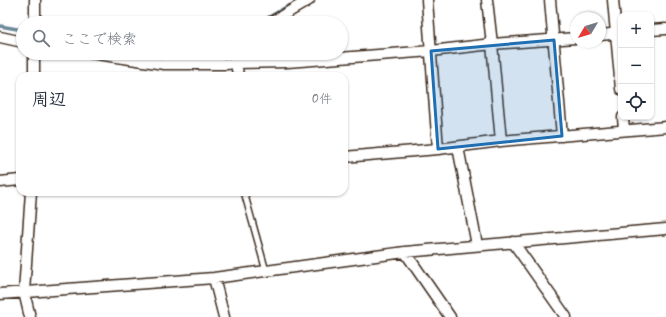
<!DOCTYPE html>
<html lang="ja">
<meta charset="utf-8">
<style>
:root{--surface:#fff;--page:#f6f6f7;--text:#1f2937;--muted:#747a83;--line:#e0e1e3}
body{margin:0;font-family:Mynerve,"Klee One",sans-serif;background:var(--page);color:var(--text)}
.controls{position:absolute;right:12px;top:12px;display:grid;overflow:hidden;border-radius:8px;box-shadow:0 1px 3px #0004}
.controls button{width:36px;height:36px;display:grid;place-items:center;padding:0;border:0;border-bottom:1px solid var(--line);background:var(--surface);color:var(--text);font:20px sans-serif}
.compass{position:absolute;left:570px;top:12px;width:36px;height:36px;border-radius:50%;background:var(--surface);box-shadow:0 1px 3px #0004;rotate:232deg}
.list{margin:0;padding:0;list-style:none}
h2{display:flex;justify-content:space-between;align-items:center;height:52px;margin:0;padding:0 16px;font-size:17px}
h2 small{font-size:13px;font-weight:400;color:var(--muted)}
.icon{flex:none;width:22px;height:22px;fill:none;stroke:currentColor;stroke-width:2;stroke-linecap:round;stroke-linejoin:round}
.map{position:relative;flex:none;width:666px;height:317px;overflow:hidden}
.search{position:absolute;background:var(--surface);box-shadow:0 1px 3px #0004;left:16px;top:16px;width:332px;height:44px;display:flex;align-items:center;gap:10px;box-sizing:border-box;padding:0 14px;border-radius:22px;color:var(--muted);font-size:15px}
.panel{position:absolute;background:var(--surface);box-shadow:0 1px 3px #0004;left:16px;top:72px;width:332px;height:124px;border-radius:12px}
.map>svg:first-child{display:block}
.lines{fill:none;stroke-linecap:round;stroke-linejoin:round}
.stream{stroke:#6a8898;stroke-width:3.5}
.lane-casing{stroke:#3b2a1e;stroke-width:8}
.street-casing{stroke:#3b2a1e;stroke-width:13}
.lane{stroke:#fff;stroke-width:5}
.street{stroke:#fff;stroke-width:10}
.marked{fill:#1f6fb2;fill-opacity:0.2;stroke:#1f6fb2;stroke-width:3;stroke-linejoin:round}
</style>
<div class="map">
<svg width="666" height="317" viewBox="0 0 666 317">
<rect width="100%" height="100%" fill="#fff"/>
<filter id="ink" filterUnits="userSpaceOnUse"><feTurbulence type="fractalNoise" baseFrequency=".025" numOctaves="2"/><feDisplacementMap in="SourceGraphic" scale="8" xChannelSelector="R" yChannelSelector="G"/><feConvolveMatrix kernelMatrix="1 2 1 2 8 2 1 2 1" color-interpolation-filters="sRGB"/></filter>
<g filter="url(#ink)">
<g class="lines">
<path class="stream" d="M259 23 288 6
M0 26 23 30
M167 53 178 54 183 53"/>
<defs>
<path id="lane" d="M244 192 266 271"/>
<path id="street" d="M427 0 438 149
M487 0 492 44 501 141
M550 0 562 136
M613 0 621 89
M35 23V0
M270 23 309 0
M651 30 666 29
M600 35 621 33
M0 37 23 42
M90 53 164 64H226L237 63 287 62 431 51 492 44 576 38
M235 53 238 76
M34 76V53
M623 117 624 130
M458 147 477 245
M344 157 438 149 501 141 666 127
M0 182 20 180
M513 242 566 317
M405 252 450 317
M214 278 224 317
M0 294 214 278 405 252 666 229
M30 317 24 292 31 192"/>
</defs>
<use href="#lane" class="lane-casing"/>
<use href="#street" class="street-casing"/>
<use href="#lane" class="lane"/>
<use href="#street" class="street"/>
</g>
</g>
<path class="marked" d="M554 40 562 136 438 149 431 51Z"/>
</svg>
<div class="controls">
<button>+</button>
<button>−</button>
<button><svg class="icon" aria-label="locate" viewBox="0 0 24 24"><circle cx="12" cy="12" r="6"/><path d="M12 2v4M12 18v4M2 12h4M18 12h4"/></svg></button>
</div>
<svg class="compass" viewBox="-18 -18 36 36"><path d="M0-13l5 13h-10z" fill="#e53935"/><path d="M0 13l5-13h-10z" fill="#747a83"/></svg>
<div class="search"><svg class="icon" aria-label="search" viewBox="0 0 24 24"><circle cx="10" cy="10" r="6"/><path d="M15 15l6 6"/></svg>ここで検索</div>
<section class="panel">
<h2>周辺<small>0件</small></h2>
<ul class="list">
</ul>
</section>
</div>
